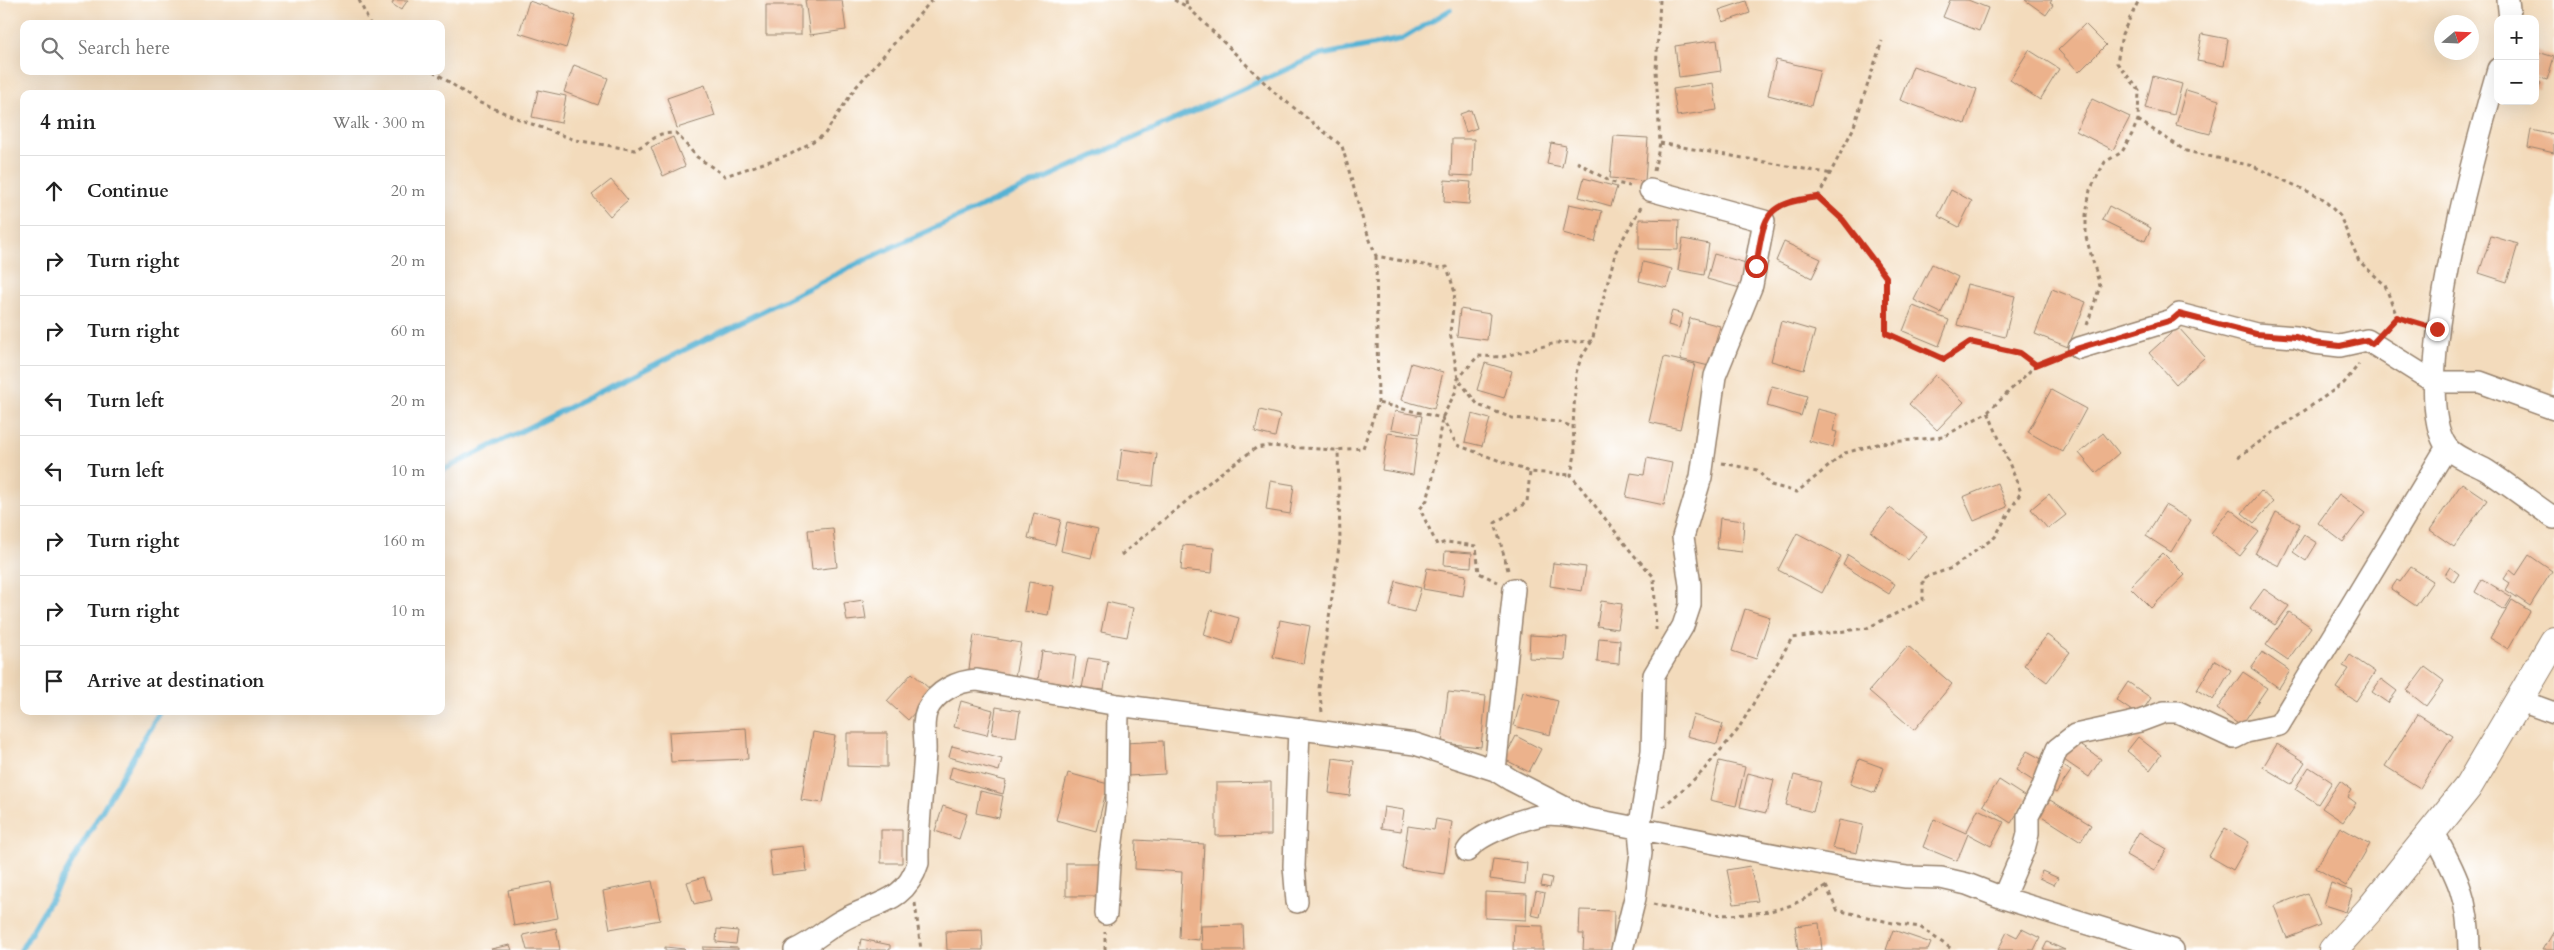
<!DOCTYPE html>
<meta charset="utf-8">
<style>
:root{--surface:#fff;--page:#f2f2f2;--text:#222;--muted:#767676;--line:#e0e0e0}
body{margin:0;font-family:Cardo,serif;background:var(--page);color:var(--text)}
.controls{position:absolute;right:15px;top:15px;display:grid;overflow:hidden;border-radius:10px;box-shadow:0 5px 20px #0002}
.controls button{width:45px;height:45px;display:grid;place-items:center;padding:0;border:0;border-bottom:1px solid var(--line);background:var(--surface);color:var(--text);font:25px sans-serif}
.compass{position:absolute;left:2434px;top:15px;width:45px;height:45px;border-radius:50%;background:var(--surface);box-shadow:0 5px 20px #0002;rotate:71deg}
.stop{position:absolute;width:15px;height:15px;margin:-11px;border:4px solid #c8321e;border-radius:50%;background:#fff}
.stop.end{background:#c8321e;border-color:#fff;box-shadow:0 1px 5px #0008}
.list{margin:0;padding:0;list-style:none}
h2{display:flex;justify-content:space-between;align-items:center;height:65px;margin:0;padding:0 20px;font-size:21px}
h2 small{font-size:16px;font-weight:400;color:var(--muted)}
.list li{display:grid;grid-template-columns:32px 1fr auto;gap:15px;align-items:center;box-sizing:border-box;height:70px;padding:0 20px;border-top:1px solid var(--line)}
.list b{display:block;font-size:19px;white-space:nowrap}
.list em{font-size:16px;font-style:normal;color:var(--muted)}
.icon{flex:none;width:28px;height:28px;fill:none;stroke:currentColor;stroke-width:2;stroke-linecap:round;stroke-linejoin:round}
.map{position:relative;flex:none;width:2554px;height:950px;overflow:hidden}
.search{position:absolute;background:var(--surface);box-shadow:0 5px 20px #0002;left:20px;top:20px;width:425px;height:55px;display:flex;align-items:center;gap:12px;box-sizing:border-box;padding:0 18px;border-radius:10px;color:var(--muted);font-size:19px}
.panel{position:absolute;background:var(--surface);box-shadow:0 5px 20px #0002;left:20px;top:90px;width:425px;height:625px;border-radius:10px}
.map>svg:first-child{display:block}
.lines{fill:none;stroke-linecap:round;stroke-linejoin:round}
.stream{stroke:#56b2d4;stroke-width:5.5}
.building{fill:#ecb28c}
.street-casing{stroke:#97826d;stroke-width:24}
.highway-casing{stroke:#97826d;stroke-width:30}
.path{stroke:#97826d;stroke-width:3;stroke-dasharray:4 4;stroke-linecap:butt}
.street{stroke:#fff;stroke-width:21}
.highway{stroke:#fff;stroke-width:28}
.route{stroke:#c8321e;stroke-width:6}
</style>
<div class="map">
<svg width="2554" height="950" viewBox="0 0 2554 950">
<rect width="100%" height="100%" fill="#fff"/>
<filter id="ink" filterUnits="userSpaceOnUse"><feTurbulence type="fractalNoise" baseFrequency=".02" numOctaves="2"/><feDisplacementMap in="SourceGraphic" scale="10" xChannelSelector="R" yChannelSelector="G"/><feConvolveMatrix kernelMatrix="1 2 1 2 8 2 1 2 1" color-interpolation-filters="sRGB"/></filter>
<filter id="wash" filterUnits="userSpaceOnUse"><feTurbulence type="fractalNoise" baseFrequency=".0096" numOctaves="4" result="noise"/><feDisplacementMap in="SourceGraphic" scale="20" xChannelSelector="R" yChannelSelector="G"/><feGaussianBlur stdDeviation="1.12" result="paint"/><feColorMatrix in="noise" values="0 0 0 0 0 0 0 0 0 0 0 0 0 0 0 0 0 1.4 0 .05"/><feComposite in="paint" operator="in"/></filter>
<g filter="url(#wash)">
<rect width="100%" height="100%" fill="#f3dbbc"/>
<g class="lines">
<path class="stream" d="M441 471 879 253 1316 56 1402 39 1450 10
M21 950 160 711"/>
</g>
<g id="blocks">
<path class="building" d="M394 0H408L401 10 392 4Z
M805 0H842L846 30 810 35Z
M1950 0H1968L1988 8 1979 31 1943 17Z
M2025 0H2052L2050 3 2053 5 2046 15Z
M529 1 576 16 566 48 519 33Z
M1746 1 1750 13 1723 22 1719 10Z
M766 5H801V35H766Z
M2085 24 2106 45 2079 72 2058 50Z
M2202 34 2228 39 2224 66 2197 61Z
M1717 40 1721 71 1679 77 1675 46Z
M2029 50 2059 69 2040 100 2010 80Z
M2535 51 2554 57 2547 80 2535 76Z
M1776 60 1820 70 1811 106 1768 95Z
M574 65 608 78 598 105 564 92Z
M1913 66 1977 89 1965 124 1900 100Z
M2153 76 2182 84 2174 115 2145 108Z
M2535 80 2541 83 2538 89 2535 88Z
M1713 83 1717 110 1677 116 1673 89Z
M705 85 715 116 677 128 667 98Z
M538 90 566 96 561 123 532 117Z
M2186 90 2219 100 2210 134 2176 125Z
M2092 99 2130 117 2113 150 2076 131Z
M1471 110 1477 128 1466 132 1460 114Z
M2531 130 2554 135V153L2528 147Z
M1614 136 1648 138 1645 181 1610 178Z
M673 137 685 166 663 176 651 147Z
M1452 139H1474L1473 176 1451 175Z
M1551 143 1566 146 1562 167 1547 164Z
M1584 178 1617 187 1611 206 1579 197Z
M611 180 628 200 610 216 592 195Z
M1445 180 1471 182 1469 204 1444 202Z
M1951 190 1972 201 1959 227 1938 216Z
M1569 204 1602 211 1595 242 1563 233Z
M2109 206 2151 228 2145 241 2102 220Z
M1639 219 1679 220 1678 250 1639 249Z
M2491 236 2518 244 2507 282 2479 273Z
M1683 239 1709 244 1704 275 1678 270Z
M1784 242 1821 259 1812 278 1776 261Z
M1714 254 1746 263 1740 288 1707 279Z
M1643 262 1672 269 1667 288 1639 281Z
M1932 264 1958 277 1941 313 1914 300Z
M1967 284 2015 296 2005 337 1957 325Z
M2052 289 2086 302 2068 347 2035 334Z
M1913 306 1949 320 1939 346 1903 331Z
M1460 309 1490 314 1487 340 1457 336Z
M1672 311 1683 314 1679 328 1668 325Z
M1690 318 1720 326 1709 366 1680 359Z
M1781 321 1815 331 1804 370 1771 361Z
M2178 327 2205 357 2176 384 2149 353Z
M1664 357 1695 364 1680 429 1649 422Z
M1411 363 1443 372 1434 409 1401 400Z
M1485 363 1512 371 1504 398 1477 390Z
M1935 375 1964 402 1937 430 1909 404Z
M1772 386 1807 396 1801 416 1767 406Z
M2051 390 2086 409 2063 452 2028 432Z
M1817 409 1837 414 1833 431 1837 432 1833 447 1809 441Z
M1260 410 1280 415 1275 437 1255 432Z
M1395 411 1422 416 1419 434 1391 429Z
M1472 414 1490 419 1482 446 1465 442Z
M1388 433 1418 437 1413 475 1382 470Z
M2103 433 2119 453 2096 473 2079 453Z
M1122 449 1157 454 1153 486 1118 482Z
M1647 458 1672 463 1664 505 1626 497 1631 473 1644 475Z
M1270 481 1294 485 1290 514 1266 510Z
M1997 483 2007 507 1974 521 1963 497Z
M2462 483 2487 500 2454 547 2430 530Z
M2261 491 2273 502 2254 523 2242 513Z
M2049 494 2066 515 2048 529 2031 509Z
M2339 494 2365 513 2343 542 2318 523Z
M2165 505 2191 520 2171 552 2146 536Z
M1890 508 1927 536 1908 560 1871 532Z
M2230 509 2259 532 2240 556 2211 533Z
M2276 512 2300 524 2279 566 2255 554Z
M1034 513 1061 520 1055 545 1028 538Z
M1720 518 1744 521 1742 552 1717 549Z
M1067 522 1098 529 1091 558 1061 551Z
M833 528 837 567 812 570 808 530Z
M1797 533 1841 556 1822 593 1778 570Z
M2304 535 2317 543 2306 561 2293 552Z
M1183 545 1214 548 1212 573 1181 570Z
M1445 551 1472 553 1471 567 1444 565Z
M2163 553 2185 575 2151 608 2130 587Z
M1848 555 1895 584 1889 594 1843 565Z
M2529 555 2552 571 2530 606 2506 590 2510 583 2504 579 2510 570 2516 575Z
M1553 563 1586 567 1582 591 1550 586Z
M2411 567 2433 581 2416 606 2391 589 2397 580 2400 582Z
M2450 567 2459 574 2454 582 2445 575Z
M1427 568 1466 575 1463 596 1423 589Z
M2482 579 2512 597 2504 610 2475 592Z
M1396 581 1421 588 1414 612 1390 606Z
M1029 582 1053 586 1048 615 1024 611Z
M2264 589 2289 606 2275 625 2250 608Z
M863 600 866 619 847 621 844 603Z
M2512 600 2530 611 2508 649 2490 638Z
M1601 601 1622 604 1618 629 1597 626Z
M1107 602 1133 608 1127 637 1101 632Z
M1745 609 1770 617 1756 659 1732 651Z
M1211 610 1239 618 1232 644 1204 635Z
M2289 612 2311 627 2288 660 2266 645Z
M1280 620 1310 626 1303 664 1273 657Z
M974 635 1021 643 1015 677 969 669Z
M1530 635 1567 637 1565 660 1529 658Z
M2047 635 2070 652 2047 682 2024 665Z
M1599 638 1620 640 1619 664 1597 662Z
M1908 646 1952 684 1914 730 1869 691Z
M1042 651 1076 655 1072 685 1038 680Z
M2262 652 2290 671 2279 688 2251 668Z
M2350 655 2375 672 2356 701 2336 688 2349 669 2343 666Z
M1088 658 1108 661 1104 690 1082 688Z
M2215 660 2231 670 2213 700 2197 690Z
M2425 667 2444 681 2426 706 2407 691Z
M2243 672 2267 688 2241 726 2217 709Z
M912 673 933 692 908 720 887 701Z
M2381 679 2397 691 2388 703 2372 692Z
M2128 682 2151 698 2139 716 2116 700Z
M1448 692 1486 696 1481 747 1442 743Z
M1523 692 1558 701 1550 735 1514 726Z
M961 701 993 710 987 735 954 727Z
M996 707 1020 711 1016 737 992 734Z
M2418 714 2453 736 2420 788 2385 766Z
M1693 715 1723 724 1717 744 1687 736Z
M746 728 748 759 671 762 669 732Z
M813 732 835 736 823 803 801 800Z
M847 733H887V767L847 766Z
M1516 736 1541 749 1529 772 1504 759Z
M2138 737 2161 755 2150 770 2127 751Z
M2073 740 2101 759 2089 777 2061 758Z
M1163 741 1165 774 1127 776 1125 743Z
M2277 744 2305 762 2291 784 2263 767Z
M952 746 1002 759 999 771 949 757Z
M2027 751 2047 762 2035 782 2016 770Z
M1333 758 1354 761 1350 796 1329 793Z
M1859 759 1884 768 1875 793 1850 784Z
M1719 761 1745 767 1736 806 1710 800Z
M2062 765 2071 771 2056 793 2047 787Z
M952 767 1006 781 1003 794 949 779Z
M2309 767 2332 782 2318 804 2295 789Z
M1068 773 1108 784 1096 831 1056 820Z
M1748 773 1774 780 1766 813 1740 807Z
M1794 775 1821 782 1813 812 1786 805Z
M1999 780 2027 798 2011 823 1983 805Z
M2340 781 2352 790 2348 797 2356 803 2343 822 2322 808Z
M1271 782V835L1216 836V783Z
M980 791 1003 796 999 818 976 813Z
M2050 800 2091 825 2081 841 2040 815Z
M943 806 967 814 959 839 935 831Z
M1384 807 1404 810 1401 831 1381 828Z
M1978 809 2004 822 1991 846 1968 834 1957 861 1923 847 1934 819 1966 833Z
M1436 819 1452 822 1444 874 1402 868 1408 826 1434 830Z
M1839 820 1863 825 1857 853 1832 848Z
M2340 827 2370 844 2346 886 2316 868Z
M2225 828 2249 842 2233 870 2209 856Z
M881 830H902V863H881Z
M2139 832 2167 849 2154 871 2126 855Z
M1136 840 1204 844 1199 940 1179 938 1182 872 1135 869Z
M804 846 807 871 772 875 769 850Z
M1493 859 1527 863 1525 884 1490 879Z
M1066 863H1098V896H1066Z
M1750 866 1758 901 1734 904 1727 870Z
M2042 871 2058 878 2054 885 2039 878Z
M1543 876 1552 878 1550 888 1541 886Z
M704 877 711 900 694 904 687 882Z
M652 881 660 920 610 929 603 891Z
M551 882 558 918 514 926 508 890Z
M2331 883 2353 891 2346 912 2324 905Z
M1536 891 1545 893 1540 917 1531 915Z
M1485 892 1527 894 1526 920 1485 918Z
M2307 893 2320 925 2287 938 2274 906Z
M1580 910 1614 911 1613 950H1583L1584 934H1579Z
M1819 923 1822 950H1798L1795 926Z
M1243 925 1244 950H1202L1201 926Z
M1514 925 1543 926V950H1513Z
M556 928 560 950H527L523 935Z
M717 929 738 931 736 944 716 942Z
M2022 929 2040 938 2034 950H1998L2007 932 2017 937Z
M982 930 983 950H947L946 931Z
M1893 930 1931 943 1928 950H1886Z
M2554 931V950H2543Z
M861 939 890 945V950H859Z
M2047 942 2065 950H2043Z
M510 945 512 950H492L491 949Z
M665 947 685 949V950H665Z
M703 947 738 948V950H703Z"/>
</g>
</g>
<g filter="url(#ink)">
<use href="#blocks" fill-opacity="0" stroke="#97826d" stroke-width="1"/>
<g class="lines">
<defs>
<path id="street" d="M2508 0 2510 19
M2498 69C2478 138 2405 391 2447 447 2455 458 2474 463 2486 470 2509 485 2531 502 2554 518
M2079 348 2172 320 2179 314 2256 334 2296 337 2314 343 2340 346 2367 340 2434 382H2480L2554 409
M2521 701 2554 713
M1495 770 1514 589
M2433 832C2457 876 2469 898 2469 950
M1467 851C1477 834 1523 819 1542 815 1555 812 1572 817 1585 818L1849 869 1906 877 1941 878 1967 884 2003 898 2173 950
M2003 898 2024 849 2028 834V816L2042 789 2057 749 2075 735 2140 721 2164 712H2178L2234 738 2246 732 2279 725 2447 447
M1297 902 1294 866 1299 729
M1106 914 1109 864 1117 803 1118 705
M795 950C812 943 825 930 841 921 873 902 905 905 918 863 917 826 923 789 925 752 926 738 921 724 927 710 937 691 957 681 977 680L1118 705 1415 744 1495 770 1511 780 1585 818
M1622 950 1635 898 1641 853 1639 830 1652 751 1654 675 1683 626 1690 605V585L1683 537 1701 477 1715 376 1752 285 1764 221 1650 190"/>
<path id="highway" d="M2333 950 2370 909 2468 787 2554 641"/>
</defs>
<use href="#street" class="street-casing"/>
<use href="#highway" class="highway-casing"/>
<path class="path" d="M359 0 370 24
M1174 0 1186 6
M1186 0 1187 6 1274 92 1342 146 1364 224 1376 256 1440 268 1447 267 1455 293 1450 332 1458 379 1478 405 1512 418 1559 422 1573 427
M433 71 478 102 529 123 575 140 635 150 661 134 676 133 697 157 725 176 791 154 824 135 856 87 932 0
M2138 120 2186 151 2253 166 2322 198 2340 216 2359 261 2385 285 2397 317 2420 324
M1660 143 1832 174
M1577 162 1611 182 1630 186
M1654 171 1660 143 1656 70 1660 0
M1818 197 1853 129 1882 41
M1641 207 1616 251 1592 341 1581 358 1576 373 1573 427 1575 454 1571 475 1632 553 1654 577 1656 630
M1777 209 1796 199 1818 197 1843 220 1886 277V333L1945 359 1970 342 2020 353 2036 365
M1376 256 1378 403
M2087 325 2100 286 2086 237V215L2090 190 2105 162 2122 152 2132 134 2138 120 2139 90 2117 63 2122 34 2139 0
M2386 330 2397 317
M2238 457 2344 383 2359 364
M1722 463 1757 470 1771 485 1797 492 1845 453 1881 443 1943 437 1988 412 2036 365 2062 355
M1121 555 1218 475 1256 448 1269 446 1334 450 1363 448 1378 403 1442 418 1457 445 1530 472 1571 475
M1508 570 1495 523 1527 502 1530 472
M1498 582 1479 573 1476 546 1446 542 1437 545 1420 509 1427 500 1432 483 1442 418 1456 391 1458 379 1478 356 1502 357 1556 343 1592 341
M1322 712 1319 688 1340 540 1338 449
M1663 807 1701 773 1737 731 1792 638 1867 628 1923 600V578L1952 568 1995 537 2021 492 1988 412
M1826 886 1837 910 1893 923 1920 927 1953 950
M915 903 921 950
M1653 904C1693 915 1737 919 1778 909 1794 906 1813 894 1827 886
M1105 950V932"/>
<use href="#street" class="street"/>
<use href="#highway" class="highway"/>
</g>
</g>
<g class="lines" filter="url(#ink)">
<path class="route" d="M1756 266C1765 216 1762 204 1818 197L1843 220 1886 277V333L1944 359 1970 342 2020 353 2036 365 2079 348 2172 320 2179 314 2256 334 2296 337 2314 343 2340 346 2367 340 2372 344 2397 317 2437 329"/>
</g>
</svg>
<div class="controls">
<button>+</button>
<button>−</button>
</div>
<svg class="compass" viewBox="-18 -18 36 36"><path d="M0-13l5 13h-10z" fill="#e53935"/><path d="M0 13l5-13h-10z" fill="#767676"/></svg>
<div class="stop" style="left:1756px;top:266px"></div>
<div class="stop end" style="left:2437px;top:329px"></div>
<div class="search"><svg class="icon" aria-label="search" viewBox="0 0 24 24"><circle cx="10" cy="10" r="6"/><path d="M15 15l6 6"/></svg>Search here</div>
<section class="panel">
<h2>4 min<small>Walk · 300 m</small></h2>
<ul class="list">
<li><svg class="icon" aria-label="ahead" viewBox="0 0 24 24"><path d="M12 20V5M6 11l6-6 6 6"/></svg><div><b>Continue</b></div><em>20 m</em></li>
<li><svg class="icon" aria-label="right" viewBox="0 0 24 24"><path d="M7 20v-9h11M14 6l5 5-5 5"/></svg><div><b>Turn right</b></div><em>20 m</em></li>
<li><svg class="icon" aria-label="right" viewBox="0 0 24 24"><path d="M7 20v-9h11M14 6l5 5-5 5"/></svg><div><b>Turn right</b></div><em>60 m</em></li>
<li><svg class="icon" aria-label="left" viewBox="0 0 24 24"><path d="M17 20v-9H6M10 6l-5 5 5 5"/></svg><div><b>Turn left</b></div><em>20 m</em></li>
<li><svg class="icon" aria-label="left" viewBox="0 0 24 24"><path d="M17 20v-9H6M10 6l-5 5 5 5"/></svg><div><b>Turn left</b></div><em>10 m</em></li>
<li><svg class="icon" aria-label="right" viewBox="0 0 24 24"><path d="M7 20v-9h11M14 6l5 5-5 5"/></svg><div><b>Turn right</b></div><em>160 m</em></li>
<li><svg class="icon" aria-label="right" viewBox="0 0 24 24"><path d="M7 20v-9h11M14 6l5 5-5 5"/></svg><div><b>Turn right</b></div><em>10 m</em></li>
<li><svg class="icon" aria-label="arrive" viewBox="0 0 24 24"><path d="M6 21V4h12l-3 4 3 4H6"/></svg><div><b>Arrive at destination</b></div></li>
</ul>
</section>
</div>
